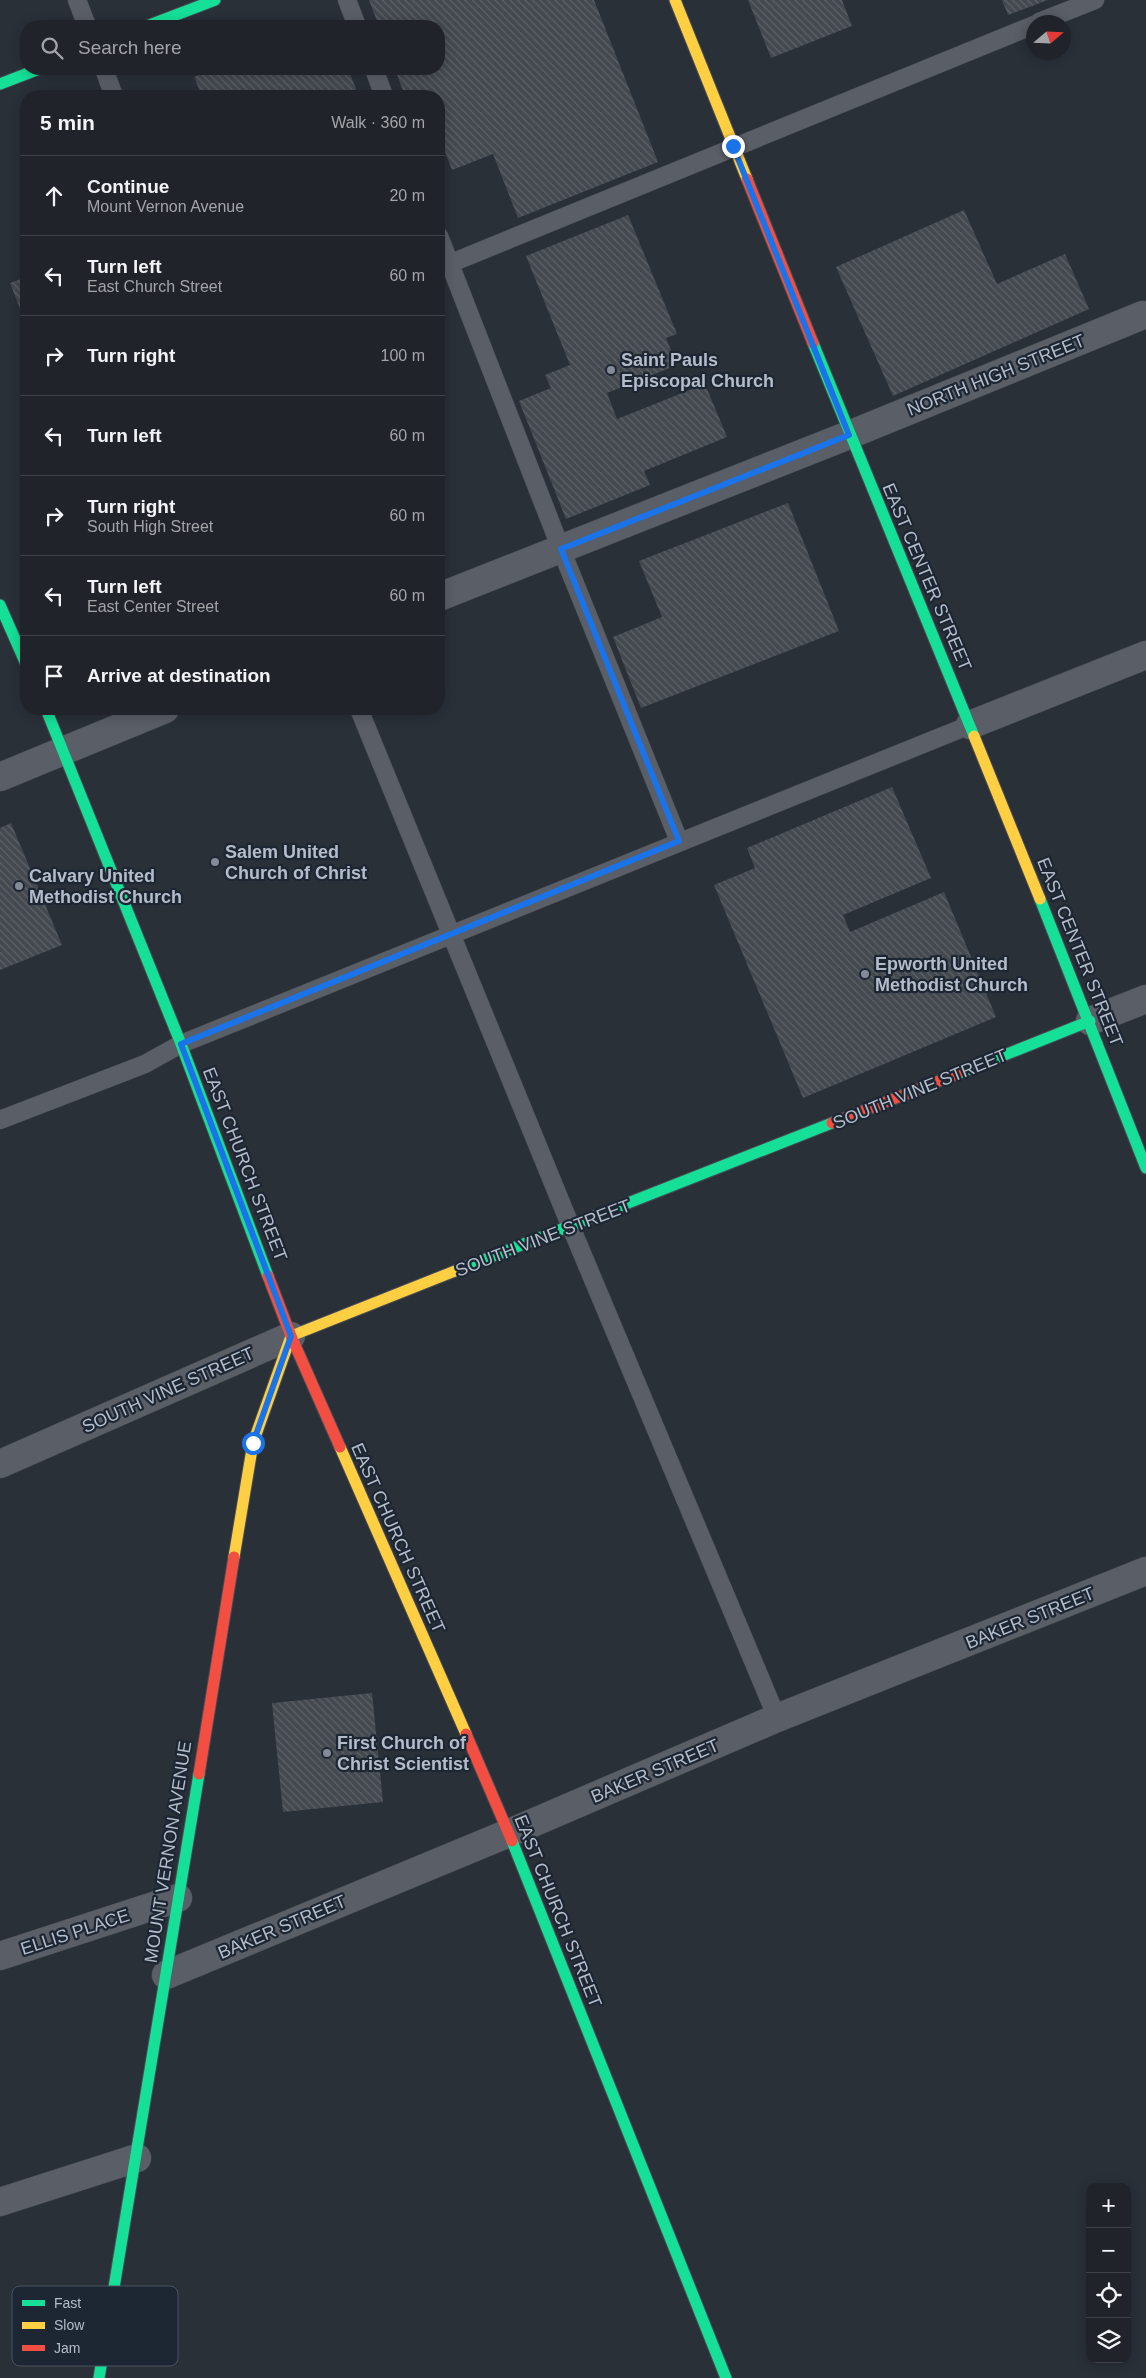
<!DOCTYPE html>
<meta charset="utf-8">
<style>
:root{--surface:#20242a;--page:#2d3036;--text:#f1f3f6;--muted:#a2a4a8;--line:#3d4147}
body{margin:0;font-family:Arial,sans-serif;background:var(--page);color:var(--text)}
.controls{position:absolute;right:15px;bottom:15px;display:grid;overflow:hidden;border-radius:10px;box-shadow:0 2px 12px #0003}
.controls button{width:45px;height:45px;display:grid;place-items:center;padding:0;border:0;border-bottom:1px solid var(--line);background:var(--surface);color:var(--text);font:25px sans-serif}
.compass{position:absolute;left:1026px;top:15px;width:45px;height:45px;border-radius:50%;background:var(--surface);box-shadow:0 2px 12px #0003;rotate:71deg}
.stop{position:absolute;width:15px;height:15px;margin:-11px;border:4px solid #1a73e8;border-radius:50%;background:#fff}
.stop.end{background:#1a73e8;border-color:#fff;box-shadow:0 1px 5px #0008}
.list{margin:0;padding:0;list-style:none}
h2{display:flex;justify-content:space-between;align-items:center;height:65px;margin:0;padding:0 20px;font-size:21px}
h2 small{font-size:16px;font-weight:400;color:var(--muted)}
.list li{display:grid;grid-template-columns:32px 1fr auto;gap:15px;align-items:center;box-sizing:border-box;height:80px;padding:0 20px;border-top:1px solid var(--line)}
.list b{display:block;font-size:19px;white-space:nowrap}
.list p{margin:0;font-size:16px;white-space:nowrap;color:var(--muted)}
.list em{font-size:16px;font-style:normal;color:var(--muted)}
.icon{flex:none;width:28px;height:28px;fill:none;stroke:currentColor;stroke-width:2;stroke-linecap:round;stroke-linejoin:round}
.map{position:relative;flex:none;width:1146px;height:2378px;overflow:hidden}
.search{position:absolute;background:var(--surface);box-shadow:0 2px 12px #0003;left:20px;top:20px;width:425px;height:55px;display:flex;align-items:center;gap:12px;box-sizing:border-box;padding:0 18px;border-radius:20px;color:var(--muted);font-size:19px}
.panel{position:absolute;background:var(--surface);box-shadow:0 2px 12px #0003;left:20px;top:90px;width:425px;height:625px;border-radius:20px}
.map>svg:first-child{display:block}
.building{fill:url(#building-back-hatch)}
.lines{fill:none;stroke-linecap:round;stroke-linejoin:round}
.lane-casing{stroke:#484c53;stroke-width:19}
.street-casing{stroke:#484c53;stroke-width:29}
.fast-casing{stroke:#484c55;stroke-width:13}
.slow-casing{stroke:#484c55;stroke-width:13}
.jam-casing{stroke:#484c55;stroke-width:13}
.lane{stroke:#5a5e66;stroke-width:18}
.street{stroke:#5a5e66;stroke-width:28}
.fast{stroke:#16e098;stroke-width:11}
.slow{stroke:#ffcf43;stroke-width:11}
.jam{stroke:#f24e42;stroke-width:11}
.route{stroke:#1a73e8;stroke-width:6}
.poi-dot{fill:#848b96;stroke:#1d2633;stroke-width:2}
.labels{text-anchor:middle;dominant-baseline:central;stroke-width:4.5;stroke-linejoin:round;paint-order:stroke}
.poi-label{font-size:18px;font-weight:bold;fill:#b4bcc9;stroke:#1d2633;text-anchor:start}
.street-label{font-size:18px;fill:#b4bcc9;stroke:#1d2633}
.key{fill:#1d2633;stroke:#4a5360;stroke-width:1}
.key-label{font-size:14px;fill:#b4bcc9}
</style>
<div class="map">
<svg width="1146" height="2378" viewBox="0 0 1146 2378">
<defs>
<pattern id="building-back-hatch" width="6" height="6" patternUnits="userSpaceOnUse" patternTransform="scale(1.25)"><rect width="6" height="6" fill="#444950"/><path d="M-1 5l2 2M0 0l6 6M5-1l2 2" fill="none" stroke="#5d6168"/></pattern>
</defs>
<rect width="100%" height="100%" fill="#2a3038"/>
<path class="building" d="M369 0H594L658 162 518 218 493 154 452 170 439 136V96H405L395 69H439V26H379Z
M748 0H842L852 26 771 58Z
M1002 0H1048L1008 15Z
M214 69H348L359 96H202L194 77Z
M964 210 997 284 1065 254 1089 309 893 396 836 267Z
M628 215 677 334 666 338 677 365 607 393 617 419 705 384 727 437 644 471 650 485 566 519 519 401 551 388 545 375 570 365 526 256Z
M26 277V324L10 283Z
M788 503 839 631 641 708 613 637 662 617 639 561Z
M892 787 931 878 843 915 850 932 944 892 996 1017 803 1098 714 885 755 868 747 848Z
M11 823 62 945 0 970V828Z
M372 1693 383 1802 283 1812 272 1703Z"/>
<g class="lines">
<defs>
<path id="lane" d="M77 0 87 26
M347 0 357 26
M1039 22 1095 0
M104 69 114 96
M374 69 384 96
M439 236 561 549 679 841
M439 268 1034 25
M359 709 571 1227 777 1718
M0 1120 145 1064 181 1044 970 725"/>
<path id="street" d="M439 597 849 435 1143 315
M970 725 1146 655
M0 777 165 709
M1090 1021 1146 999
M0 1464 291 1336
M0 1956 178 1898
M166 1975 509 1833 777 1718 1146 1571
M0 2202 137 2158"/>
<path id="fast" d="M147 26 215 0
M0 84 39 69
M813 343 974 736
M0 605 26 664
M46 709 181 1044 268 1276
M1040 899 1146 1168
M957 1074 1090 1021
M455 1271 832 1123
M512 1841 726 2378
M99 2378 199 1774"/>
<path id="slow" d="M675 0 747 179
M974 736 1040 899
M291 1336 455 1271
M340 1447 466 1734
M234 1557 253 1443 291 1336"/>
<path id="jam" d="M747 179 813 343
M832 1123 957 1074
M268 1276 291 1336 340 1447
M466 1734 512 1841
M199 1774 234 1557"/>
</defs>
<use href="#lane" class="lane-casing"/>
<use href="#street" class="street-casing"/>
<use href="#fast" class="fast-casing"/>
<use href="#slow" class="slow-casing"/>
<use href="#jam" class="jam-casing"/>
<use href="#lane" class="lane"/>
<use href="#street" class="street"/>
<use href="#fast" class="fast"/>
<use href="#slow" class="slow"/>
<use href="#jam" class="jam"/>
</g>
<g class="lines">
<path class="route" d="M253 1443 291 1336 181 1044 679 841 561 549 849 435 733 146"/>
</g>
<g class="poi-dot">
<circle cx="611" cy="370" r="5"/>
<circle cx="215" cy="862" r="5"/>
<circle cx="19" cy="886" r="5"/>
<circle cx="865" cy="974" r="5"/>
<circle cx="327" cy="1753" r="5"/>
</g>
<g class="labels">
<g class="poi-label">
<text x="621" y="360">Saint Pauls<tspan x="621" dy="21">Episcopal Church</tspan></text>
<text x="225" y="852">Salem United<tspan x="225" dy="21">Church of Christ</tspan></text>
<text x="29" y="876">Calvary United<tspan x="29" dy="21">Methodist Church</tspan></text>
<text x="875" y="964">Epworth United<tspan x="875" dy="21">Methodist Church</tspan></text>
<text x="337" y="1743">First Church of<tspan x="337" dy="21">Christ Scientist</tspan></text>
</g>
<g class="street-label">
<text transform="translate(996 375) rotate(-22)">NORTH HIGH STREET</text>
<text transform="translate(927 577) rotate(67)">EAST CENTER STREET</text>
<text transform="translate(1080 952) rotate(68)">EAST CENTER STREET</text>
<text transform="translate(920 1089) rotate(-22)">SOUTH VINE STREET</text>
<text transform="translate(245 1164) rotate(69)">EAST CHURCH STREET</text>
<text transform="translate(543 1238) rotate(-21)">SOUTH VINE STREET</text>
<text transform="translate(168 1390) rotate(-24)">SOUTH VINE STREET</text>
<text transform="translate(398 1538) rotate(66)">EAST CHURCH STREET</text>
<text transform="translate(1030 1618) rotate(-22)">BAKER STREET</text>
<text transform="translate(655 1771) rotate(-23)">BAKER STREET</text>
<text transform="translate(168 1852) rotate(-81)">MOUNT VERNON AVENUE</text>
<text transform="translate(558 1911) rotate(68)">EAST CHURCH STREET</text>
<text transform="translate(282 1927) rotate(-23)">BAKER STREET</text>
<text transform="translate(75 1932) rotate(-18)">ELLIS PLACE</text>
</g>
</g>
<rect x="12" y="2286" width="166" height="80" rx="8" class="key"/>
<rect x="22" y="2300" width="23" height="6" fill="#16e098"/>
<rect x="22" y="2322" width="23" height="7" fill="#ffcf43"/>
<rect x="22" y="2345" width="23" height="6" fill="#f24e42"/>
<g class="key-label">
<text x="54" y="2308">Fast</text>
<text x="54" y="2330">Slow</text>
<text x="54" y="2353">Jam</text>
</g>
</svg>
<div class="controls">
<button>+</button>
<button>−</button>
<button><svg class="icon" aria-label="locate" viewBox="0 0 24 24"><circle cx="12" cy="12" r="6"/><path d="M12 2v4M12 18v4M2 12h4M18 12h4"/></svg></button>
<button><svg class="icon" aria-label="layers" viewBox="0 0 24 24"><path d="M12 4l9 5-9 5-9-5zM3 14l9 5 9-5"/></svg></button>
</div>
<svg class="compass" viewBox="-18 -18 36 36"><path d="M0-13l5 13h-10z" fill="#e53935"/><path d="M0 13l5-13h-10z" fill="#a2a4a8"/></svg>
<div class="stop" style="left:253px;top:1443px"></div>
<div class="stop end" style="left:733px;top:146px"></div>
<div class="search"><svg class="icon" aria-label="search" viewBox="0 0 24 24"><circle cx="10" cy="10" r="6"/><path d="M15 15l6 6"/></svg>Search here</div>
<section class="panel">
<h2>5 min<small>Walk · 360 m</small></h2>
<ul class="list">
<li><svg class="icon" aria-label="ahead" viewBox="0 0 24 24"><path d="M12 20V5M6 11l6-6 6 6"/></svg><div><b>Continue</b><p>Mount Vernon Avenue</p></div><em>20 m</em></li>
<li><svg class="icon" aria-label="left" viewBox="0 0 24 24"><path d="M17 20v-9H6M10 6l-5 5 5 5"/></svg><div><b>Turn left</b><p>East Church Street</p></div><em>60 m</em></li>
<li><svg class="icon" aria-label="right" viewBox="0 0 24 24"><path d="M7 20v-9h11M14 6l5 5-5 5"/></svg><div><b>Turn right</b></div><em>100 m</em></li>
<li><svg class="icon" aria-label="left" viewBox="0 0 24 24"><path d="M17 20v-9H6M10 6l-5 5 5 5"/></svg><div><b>Turn left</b></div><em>60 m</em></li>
<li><svg class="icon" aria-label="right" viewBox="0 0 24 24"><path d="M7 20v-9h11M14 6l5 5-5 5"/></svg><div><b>Turn right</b><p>South High Street</p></div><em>60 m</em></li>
<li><svg class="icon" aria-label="left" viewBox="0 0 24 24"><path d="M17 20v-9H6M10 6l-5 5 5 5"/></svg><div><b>Turn left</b><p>East Center Street</p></div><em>60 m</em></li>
<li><svg class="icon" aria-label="arrive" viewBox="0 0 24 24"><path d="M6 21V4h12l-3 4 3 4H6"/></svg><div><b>Arrive at destination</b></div></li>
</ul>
</section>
</div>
